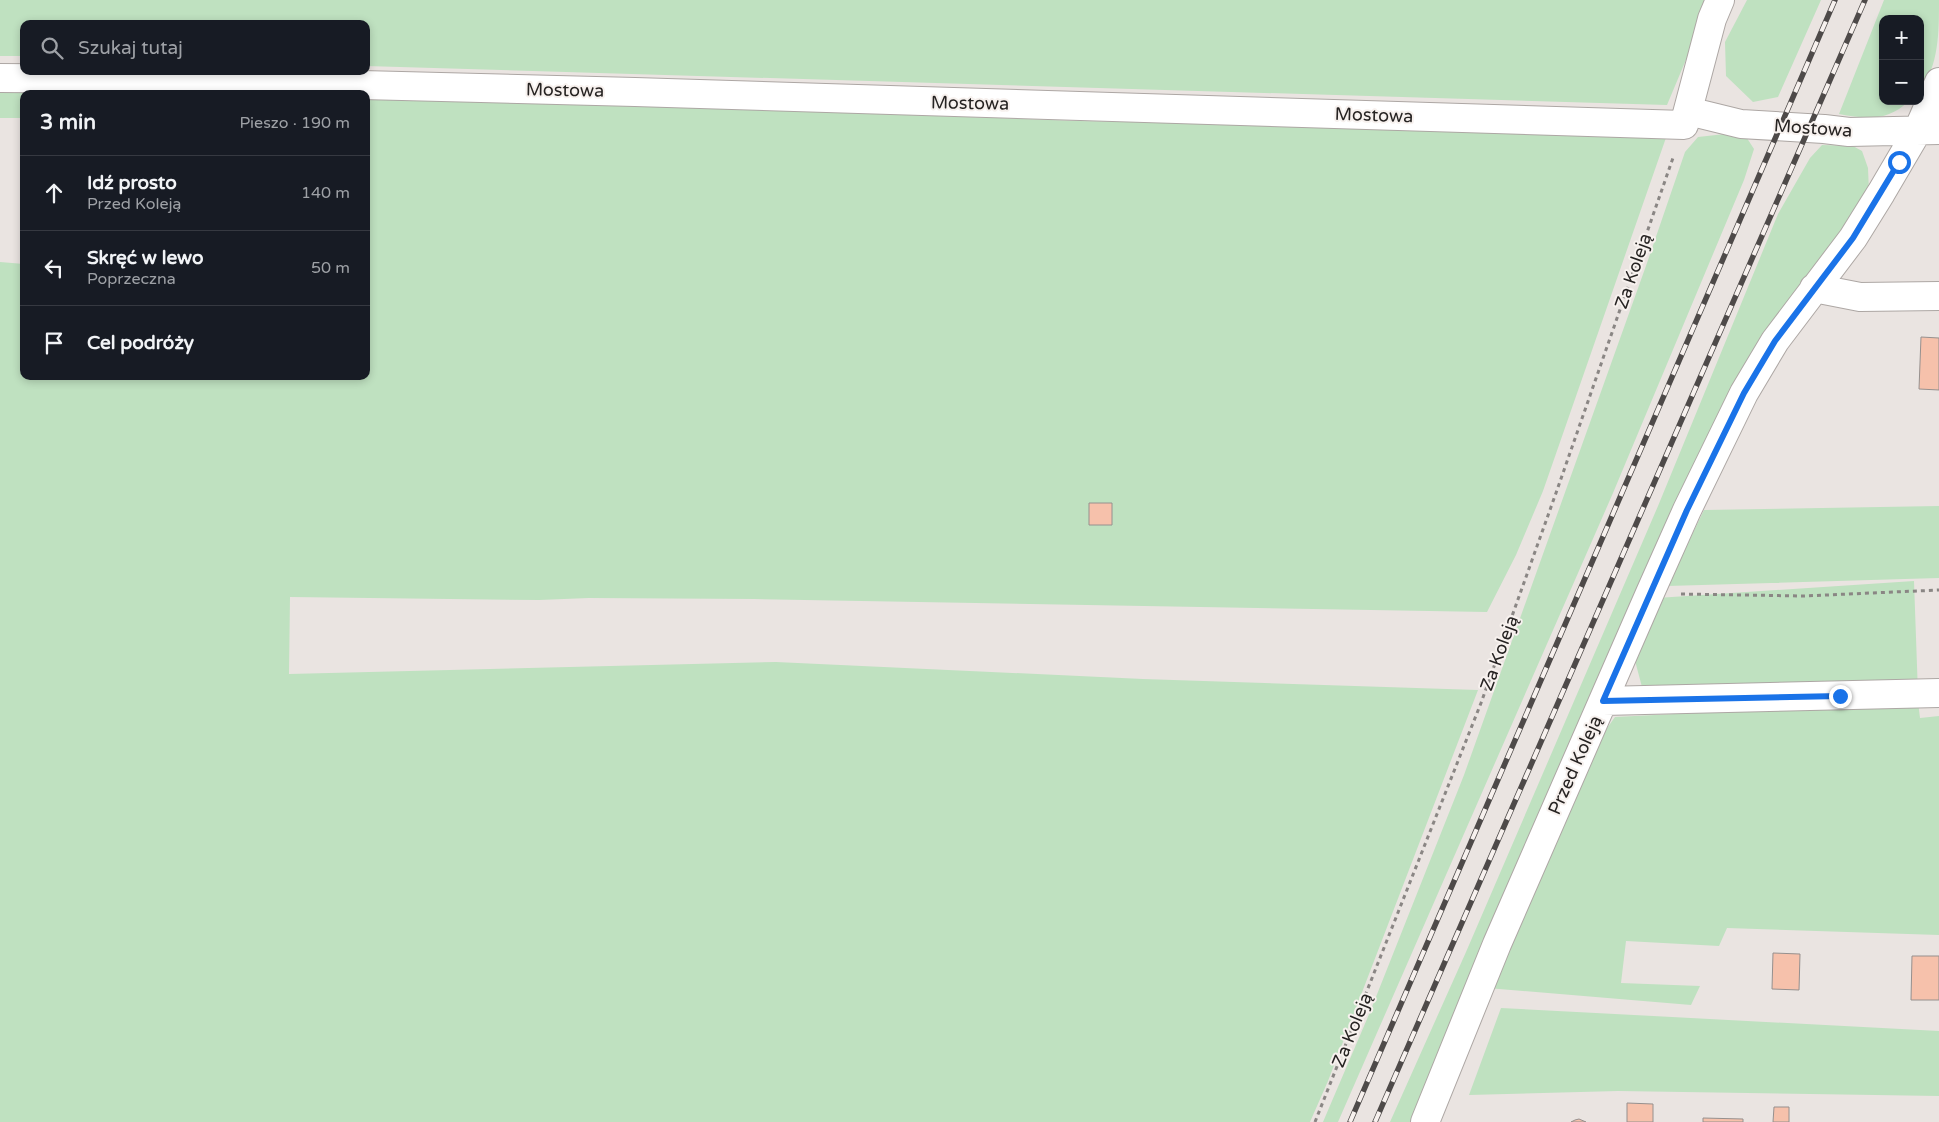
<!DOCTYPE html>
<html lang="pl">
<meta charset="utf-8">
<style>
:root{--surface:#171b24;--page:#20242c;--text:#f1f3f6;--muted:#9ea1a6;--line:#363941}
body{margin:0;font-family:"Varela Round",sans-serif;background:var(--page);color:var(--text)}
.controls{position:absolute;right:15px;top:15px;display:grid;overflow:hidden;border-radius:10px;box-shadow:0 2px 8px #0003}
.controls button{width:45px;height:45px;display:grid;place-items:center;padding:0;border:0;border-bottom:1px solid var(--line);background:var(--surface);color:var(--text);font:25px sans-serif}
.stop{position:absolute;width:15px;height:15px;margin:-11px;border:4px solid #1a73e8;border-radius:50%;background:#fff}
.stop.end{background:#1a73e8;border-color:#fff;box-shadow:0 1px 5px #0008}
.list{margin:0;padding:0;list-style:none}
h2{display:flex;justify-content:space-between;align-items:center;height:65px;margin:0;padding:0 20px;font-size:21px}
h2 small{font-size:16px;font-weight:400;color:var(--muted)}
.list li{display:grid;grid-template-columns:32px 1fr auto;gap:15px;align-items:center;box-sizing:border-box;height:75px;padding:0 20px;border-top:1px solid var(--line)}
.list b{display:block;font-size:19px;white-space:nowrap}
.list p{margin:0;font-size:16px;white-space:nowrap;color:var(--muted)}
.list em{font-size:16px;font-style:normal;color:var(--muted)}
.icon{flex:none;width:28px;height:28px;fill:none;stroke:currentColor;stroke-width:2;stroke-linecap:round;stroke-linejoin:round}
.map{position:relative;flex:none;width:1939px;height:1122px;overflow:hidden}
.search{position:absolute;background:var(--surface);box-shadow:0 2px 8px #0003;left:20px;top:20px;width:350px;height:55px;display:flex;align-items:center;gap:12px;box-sizing:border-box;padding:0 18px;border-radius:10px;color:var(--muted);font-size:19px}
.panel{position:absolute;background:var(--surface);box-shadow:0 2px 8px #0003;left:20px;top:90px;width:350px;height:290px;border-radius:10px}
.map>svg:first-child{display:block}
.green{fill:#bfe1c0}
.building{fill:#f6c1ab;stroke:#96908e}
.lines{fill:none;stroke-linecap:round;stroke-linejoin:round}
.street-casing{stroke:#ada7a4;stroke-width:30}
.path{stroke:#8a8684;stroke-width:3;stroke-dasharray:4 4;stroke-linecap:butt}
.street{stroke:#fff;stroke-width:28}
.rail-casing{stroke:#4e4a49;stroke-width:5.5}
.rail{stroke:#f7f1ee;stroke-width:4;stroke-dasharray:11;stroke-linecap:butt}
.route{stroke:#1a73e8;stroke-width:6}
.labels{text-anchor:middle;dominant-baseline:central;stroke-width:4;stroke-linejoin:round;paint-order:stroke}
.street-label{font-size:18px;fill:#262322;stroke:#f7f1ee}
</style>
<div class="map">
<svg width="1939" height="1122" viewBox="0 0 1939 1122">
<rect width="100%" height="100%" fill="#eae4e1"/>
<path class="green" d="M0 0H1711L1667 105 366 66V24H24V56H0Z
M1747 0H1821L1778 97 1753 102 1726 76 1725 42Z
M1884 0H1939C1939 32 1939 66 1920 90V19H1883V101H1909C1887 122 1866 119 1839 114Z
M0 80 215 94H24V118H0Z
M366 96 1079 121 1668 132 1543 491 1516 555 1487 612 754 599 589 598 539 600 290 597 289 674 776 662 1143 679 1478 690 1328 1081 1310 1122H0V262L24 264V376H366Z
M1743 132 1754 149 1744 180 1613 493 1338 1122H1323L1370 1012 1464 775 1647 263 1685 152 1698 137Z
M1822 145 1853 146 1862 151 1868 168 1869 192 1790 302 1413 1122H1390L1466 952 1658 506 1778 214 1810 158Z
M1939 506V578L1667 586 1704 510Z
M1914 581 1918 694 1642 687 1634 657 1657 598Z
M1918 702 1920 718 1939 716V935L1727 928 1719 946 1626 941 1621 983 1700 986 1691 1005 1487 988 1605 731 1615 717Z
M1501 1008 1939 1031V1096L1618 1091 1469 1095Z"/>
<path class="building" d="M1921 337 1939 338V390L1919 389Z
M1089 503H1112V525H1089Z
M1773 953 1800 954 1799 990 1772 989Z
M1912 956H1939V1000H1911Z
M1627 1103 1653 1104V1122H1627Z
M1774 1107H1789V1122H1773Z
M1703 1118 1743 1119V1122H1703Z
M1579 1119 1586 1122H1571L1575 1120Z"/>
<g class="lines">
<defs>
<path id="street" d="M0 78 129 79 635 92 1684 125 1712 19 1720 0
M1688 111 1741 124 1824 129 1849 132 1939 130
M1814 288 1860 297 1939 296
M1603 701 1939 693
M1425 1122 1497 944 1650 593 1687 510 1744 393 1775 341 1853 238 1881 193 1918 130 1939 82"/>
</defs>
<use href="#street" class="street-casing"/>
<path class="path" d="M1681 594 1804 596 1939 590
M1315 1122 1481 703 1556 493 1674 155"/>
<use href="#street" class="street"/>
<defs>
<path id="rail" d="M1350 1122 1835 0
M1375 1122 1865 0"/>
</defs>
<use href="#rail" class="rail-casing"/>
<use href="#rail" class="rail"/>
</g>
<g class="lines">
<path class="route" d="M1840 696 1603 701 1687 510 1744 393 1775 341 1853 238 1899 162"/>
</g>
<g class="labels">
<g class="street-label">
<text transform="translate(565 90) rotate(1)">Mostowa</text>
<text transform="translate(970 103) rotate(1)">Mostowa</text>
<text transform="translate(1374 115) rotate(2)">Mostowa</text>
<text transform="translate(1813 128) rotate(4)">Mostowa</text>
<text transform="translate(1633 271) rotate(-71)">Za Koleją</text>
<text transform="translate(1499 653) rotate(-70)">Za Koleją</text>
<text transform="translate(1575 765) rotate(-66)">Przed Koleją</text>
<text transform="translate(1352 1030) rotate(-68)">Za Koleją</text>
</g>
</g>
</svg>
<div class="controls">
<button>+</button>
<button>−</button>
</div>
<div class="stop" style="left:1899px;top:162px"></div>
<div class="stop end" style="left:1840px;top:696px"></div>
<div class="search"><svg class="icon" aria-label="search" viewBox="0 0 24 24"><circle cx="10" cy="10" r="6"/><path d="M15 15l6 6"/></svg>Szukaj tutaj</div>
<section class="panel">
<h2>3 min<small>Pieszo · 190 m</small></h2>
<ul class="list">
<li><svg class="icon" aria-label="ahead" viewBox="0 0 24 24"><path d="M12 20V5M6 11l6-6 6 6"/></svg><div><b>Idź prosto</b><p>Przed Koleją</p></div><em>140 m</em></li>
<li><svg class="icon" aria-label="left" viewBox="0 0 24 24"><path d="M17 20v-9H6M10 6l-5 5 5 5"/></svg><div><b>Skręć w lewo</b><p>Poprzeczna</p></div><em>50 m</em></li>
<li><svg class="icon" aria-label="arrive" viewBox="0 0 24 24"><path d="M6 21V4h12l-3 4 3 4H6"/></svg><div><b>Cel podróży</b></div></li>
</ul>
</section>
</div>
